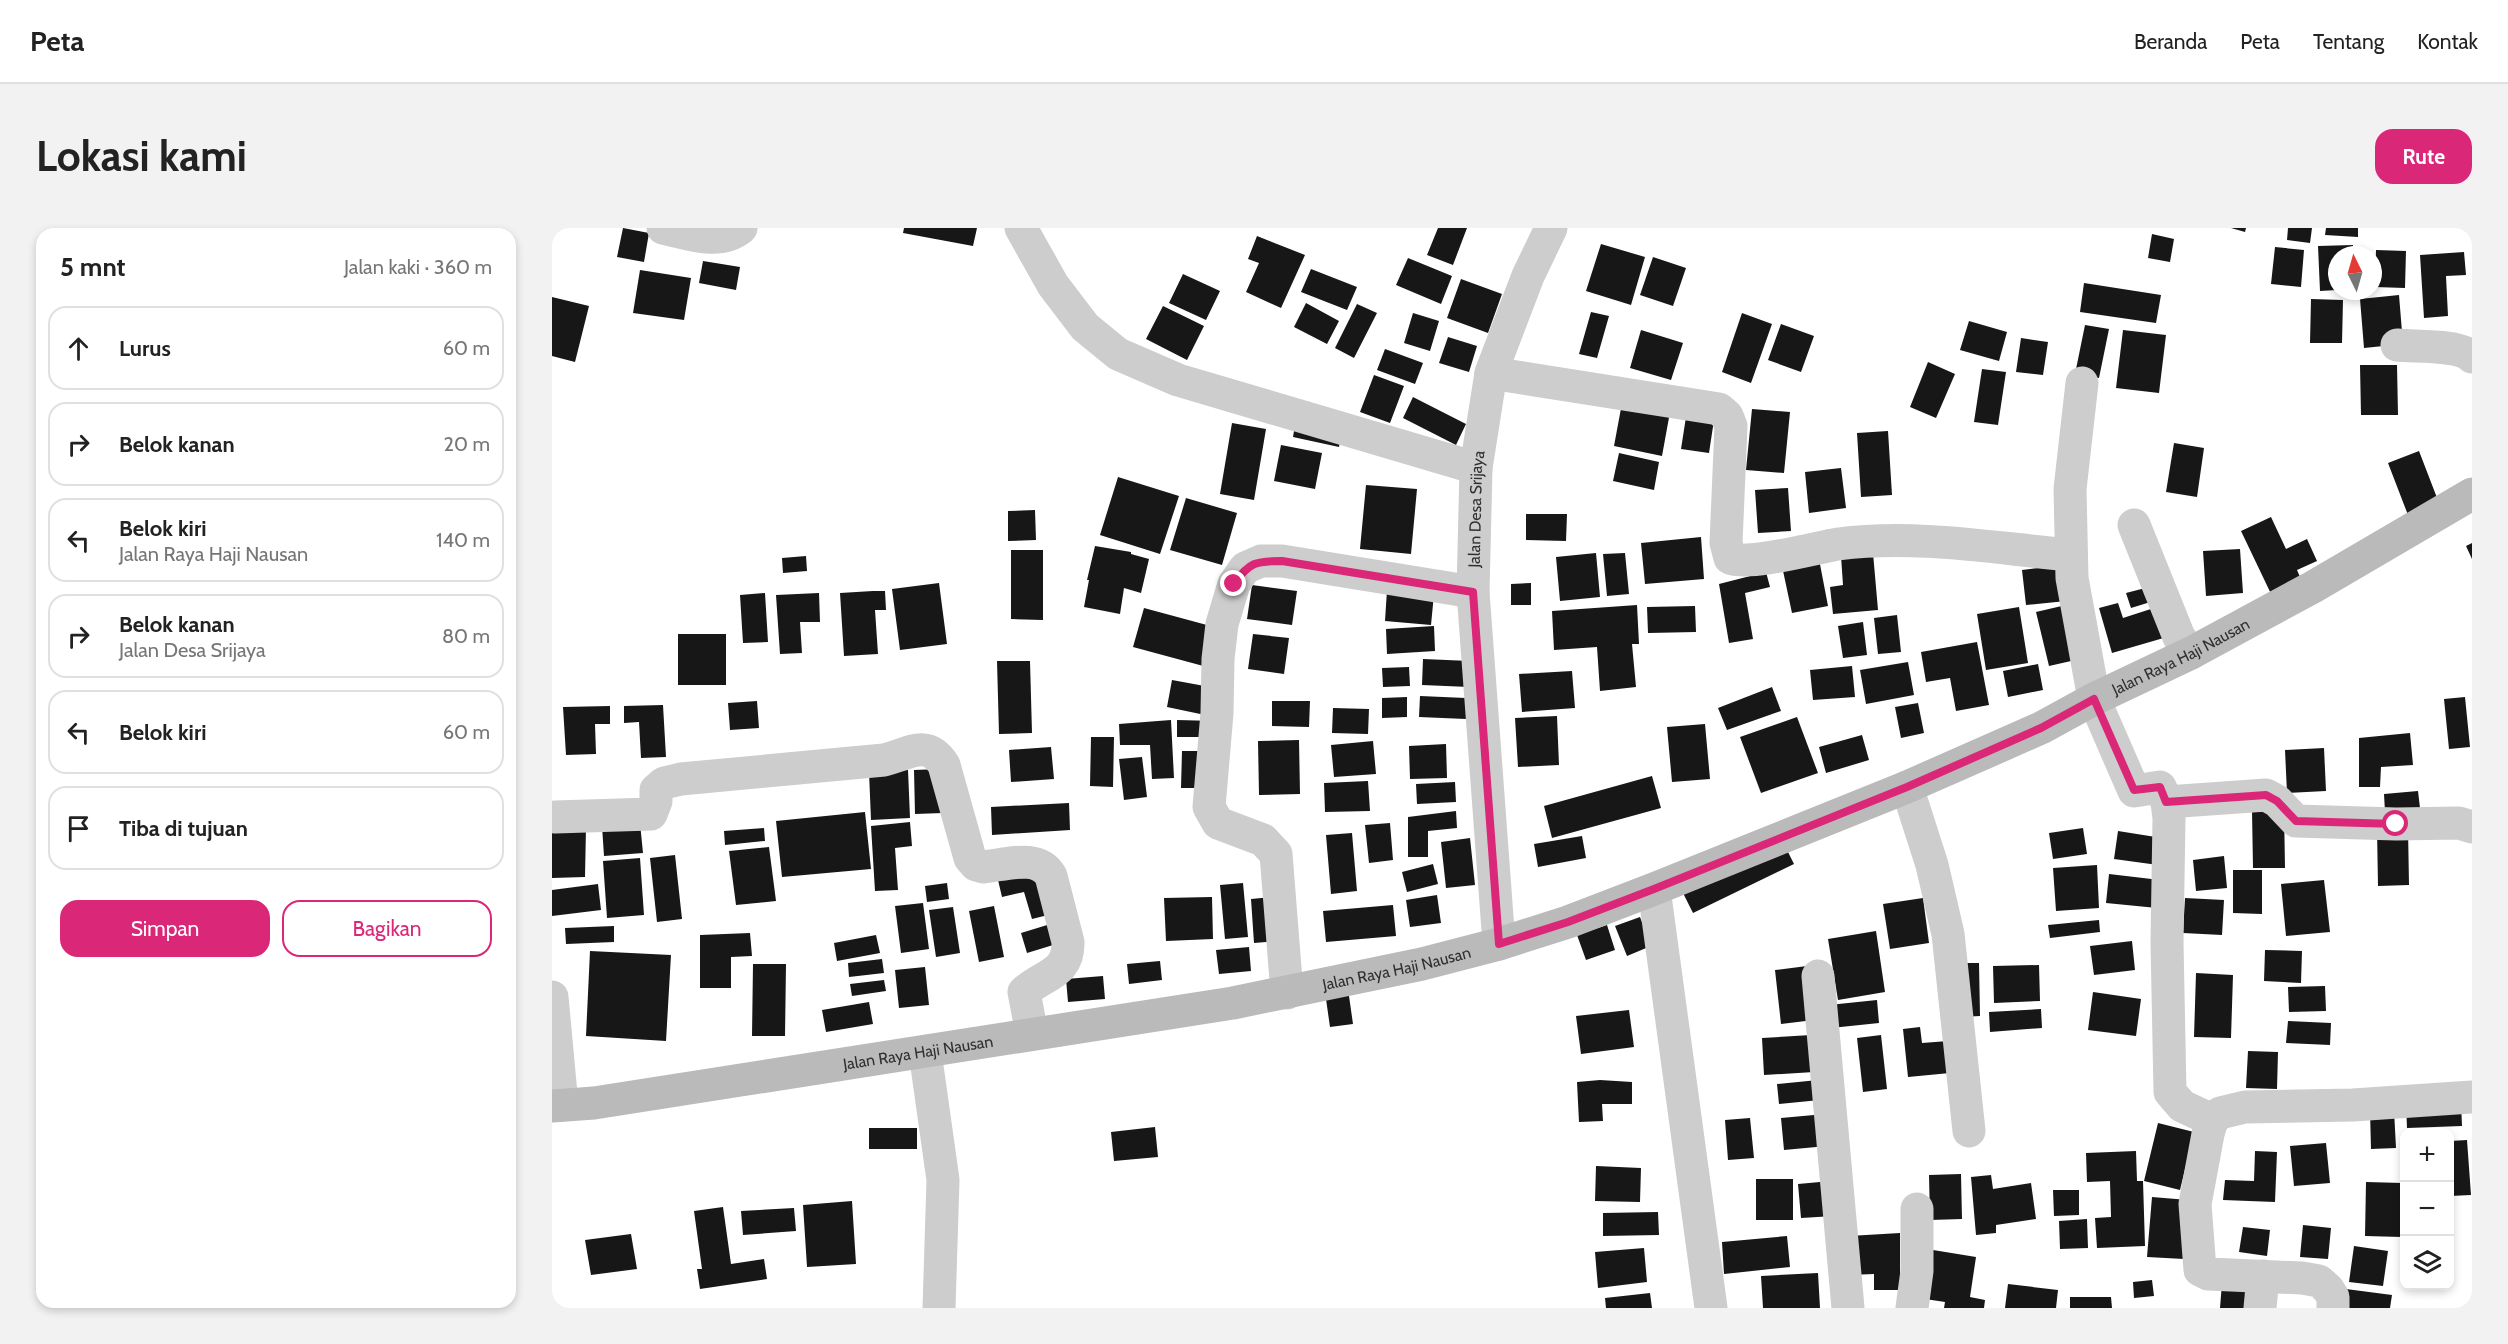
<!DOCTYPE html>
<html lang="id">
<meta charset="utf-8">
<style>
:root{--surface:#fff;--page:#f2f2f2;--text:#222;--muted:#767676;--line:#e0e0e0;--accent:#db2777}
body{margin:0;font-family:Cabin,sans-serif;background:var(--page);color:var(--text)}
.controls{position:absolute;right:18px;bottom:18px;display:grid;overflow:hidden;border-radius:12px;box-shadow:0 3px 9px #0003}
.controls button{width:54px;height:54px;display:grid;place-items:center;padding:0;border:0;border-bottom:2px solid var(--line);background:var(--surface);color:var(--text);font:30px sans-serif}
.compass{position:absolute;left:1776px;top:18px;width:54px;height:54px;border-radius:50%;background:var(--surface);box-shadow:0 3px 9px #0003;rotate:355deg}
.stop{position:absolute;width:18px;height:18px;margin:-14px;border:4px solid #db2777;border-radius:50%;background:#fff}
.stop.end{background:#db2777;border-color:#fff;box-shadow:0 2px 6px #0008}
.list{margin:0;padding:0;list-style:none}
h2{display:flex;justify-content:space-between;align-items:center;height:78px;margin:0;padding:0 24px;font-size:26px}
h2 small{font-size:20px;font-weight:400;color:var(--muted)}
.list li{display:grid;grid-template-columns:39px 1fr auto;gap:18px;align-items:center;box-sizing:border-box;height:84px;margin:0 12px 12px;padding:0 12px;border:2px solid var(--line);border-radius:18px}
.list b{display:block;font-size:22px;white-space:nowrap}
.list p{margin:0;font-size:20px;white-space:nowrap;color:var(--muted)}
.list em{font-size:20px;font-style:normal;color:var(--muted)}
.actions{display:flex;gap:12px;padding:18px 24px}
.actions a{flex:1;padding:14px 0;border:2px solid var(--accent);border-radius:18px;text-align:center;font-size:21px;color:var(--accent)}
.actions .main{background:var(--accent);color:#fff}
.icon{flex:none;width:33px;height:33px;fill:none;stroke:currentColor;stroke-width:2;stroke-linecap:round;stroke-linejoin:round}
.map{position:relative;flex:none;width:1920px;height:1080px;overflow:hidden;border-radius:18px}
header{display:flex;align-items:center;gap:36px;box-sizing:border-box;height:84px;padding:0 30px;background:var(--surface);border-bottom:2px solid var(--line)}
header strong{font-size:28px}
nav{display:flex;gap:33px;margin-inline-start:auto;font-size:21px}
.intro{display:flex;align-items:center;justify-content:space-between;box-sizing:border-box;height:144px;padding:0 36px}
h1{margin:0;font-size:42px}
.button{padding:15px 27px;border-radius:18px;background:var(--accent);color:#fff;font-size:21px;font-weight:700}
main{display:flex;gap:36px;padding:0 36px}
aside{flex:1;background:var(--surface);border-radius:18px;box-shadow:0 3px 9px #0003}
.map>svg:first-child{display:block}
.building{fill:#171717}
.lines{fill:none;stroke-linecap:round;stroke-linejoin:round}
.street{stroke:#cdcdcd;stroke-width:33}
.secondary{stroke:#bababa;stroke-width:33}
.route{stroke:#db2777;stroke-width:8}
.labels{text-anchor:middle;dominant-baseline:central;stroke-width:6;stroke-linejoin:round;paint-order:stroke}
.street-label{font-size:16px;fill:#303030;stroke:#fff}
</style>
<header>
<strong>Peta</strong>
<nav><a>Beranda</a><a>Peta</a><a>Tentang</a><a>Kontak</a></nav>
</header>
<div class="intro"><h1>Lokasi kami</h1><a class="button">Rute</a></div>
<main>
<aside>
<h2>5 mnt<small>Jalan kaki · 360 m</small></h2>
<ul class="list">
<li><svg class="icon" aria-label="ahead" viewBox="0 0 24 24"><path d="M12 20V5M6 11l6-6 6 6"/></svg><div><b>Lurus</b></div><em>60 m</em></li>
<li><svg class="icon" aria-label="right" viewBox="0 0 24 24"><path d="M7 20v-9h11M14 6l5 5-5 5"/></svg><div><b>Belok kanan</b></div><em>20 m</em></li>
<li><svg class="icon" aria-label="left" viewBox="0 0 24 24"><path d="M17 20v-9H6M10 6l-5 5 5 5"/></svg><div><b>Belok kiri</b><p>Jalan Raya Haji Nausan</p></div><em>140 m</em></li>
<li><svg class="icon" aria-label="right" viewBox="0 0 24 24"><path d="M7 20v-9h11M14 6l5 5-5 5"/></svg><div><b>Belok kanan</b><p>Jalan Desa Srijaya</p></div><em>80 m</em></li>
<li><svg class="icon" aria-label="left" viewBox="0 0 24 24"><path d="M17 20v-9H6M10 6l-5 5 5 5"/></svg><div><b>Belok kiri</b></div><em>60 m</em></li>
<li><svg class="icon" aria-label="arrive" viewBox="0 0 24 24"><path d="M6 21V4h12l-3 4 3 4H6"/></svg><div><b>Tiba di tujuan</b></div></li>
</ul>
<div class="actions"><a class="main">Simpan</a><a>Bagikan</a></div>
</aside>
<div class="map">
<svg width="1920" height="1080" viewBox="0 0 1920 1080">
<rect width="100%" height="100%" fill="#fff"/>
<path class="building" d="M71 0 97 5 92 34 65 29Z
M352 0H425L421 18 351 5Z
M886 0H915L901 37 875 27Z
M1679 0H1694L1693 4Z
M1736 0H1760L1758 15 1735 12Z
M1774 0H1806V9L1773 7Z
M1600 6 1622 11 1618 34 1596 30Z
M705 8 753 27 729 80 694 64 707 35 696 31Z
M1049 16 1093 29 1079 77 1034 63Z
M1801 17V27H1785V62L1768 63 1766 18Z
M1723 19 1752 22 1749 59 1719 56Z
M1824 22 1854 23 1853 60 1823 59Z
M1912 24 1914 47 1894 48 1896 88 1872 90 1868 27Z
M1101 29 1134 40 1121 78 1088 67Z
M856 30 900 48 889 76 844 57Z
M151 33 188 39 184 62 147 55Z
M759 41 805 59 795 82 749 64Z
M88 42 139 50 132 92 81 85Z
M631 46 668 63 654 92 617 75Z
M909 51 950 66 936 105 895 90Z
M1532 55 1609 67 1604 95 1528 84Z
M1847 67 1851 116 1812 120 1808 71Z
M0 69 37 78 23 134 0 128Z
M1759 71 1791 72 1790 115H1758Z
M754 75 787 93 775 116 742 99Z
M805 76 825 85 802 130 783 120Z
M611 78 652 98 635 132 594 111Z
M1039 84 1057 88 1045 130 1027 126Z
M861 85 887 93 878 123 852 115Z
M1190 85 1220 96 1199 155 1170 144Z
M1417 93 1455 104 1447 133 1408 122Z
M1229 96 1262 108 1249 144 1216 132Z
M1533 97 1557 101 1547 150 1523 146Z
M1089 102 1131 115 1119 152 1078 140Z
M1571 102 1614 107 1607 165 1564 160Z
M896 109 925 118 917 144 887 135Z
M1469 110 1496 114 1491 147 1464 144Z
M833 121 871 135 863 156 825 142Z
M1376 134 1403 146 1384 190 1358 179Z
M1808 137H1845L1846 187H1809Z
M1430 141 1454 144 1446 197 1422 194Z
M822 147 852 158 838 195 808 184Z
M861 169 914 196 904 217 851 190Z
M1070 175 1118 184 1110 228 1062 218Z
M1200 181 1238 184 1232 245 1194 242Z
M1134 189 1162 192 1157 225 1129 221Z
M680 195 714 201 702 272 668 266Z
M743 197 789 207 787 219 741 209Z
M1336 203 1340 267 1309 269 1305 205Z
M1622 215 1652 220 1645 269 1614 264Z
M729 217 770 225 763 261 722 253Z
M1867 223 1887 275 1856 287 1836 235Z
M1067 225 1107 234 1102 262 1061 253Z
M1289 240 1294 280 1257 285 1253 244Z
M566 249 627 268 608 326 548 307Z
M814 257 865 261 859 326 808 321Z
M1236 260 1239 303 1206 305 1203 262Z
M634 270 685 285 670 337 618 322Z
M483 282 484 312 456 313V283Z
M974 286H1015L1014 313 974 312Z
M1719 289 1734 321 1755 311 1765 333 1745 342 1751 356 1721 370 1689 303Z
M1149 309 1152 351 1093 356 1089 315Z
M1920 315V331L1914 318Z
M543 318 579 324V326L597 331 589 365 572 360 568 386 532 379 537 352H535Z
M1688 321 1691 365 1654 368 1651 323Z
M459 322H491V392L459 391Z
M1044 325 1048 369 1008 373 1004 329Z
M1073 325 1077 366 1055 368 1051 326Z
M1321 325 1326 382 1281 386 1278 359 1291 357 1289 328Z
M254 328 255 343 231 345 230 330Z
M1267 331 1276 378 1240 385 1230 338Z
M1510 337 1514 373 1474 377 1470 342Z
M1214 344 1218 359 1193 365 1201 411 1177 415 1167 356Z
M387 355 395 416 348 422 340 361Z
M979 355V377H959V356Z
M700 357 745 363 740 397 695 391Z
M1601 358 1605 372 1579 380 1574 365Z
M835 362 882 366 879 397 833 393Z
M321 363H333L334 382H323L326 426 292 428 288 365Z
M213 365 216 414 191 415 188 367Z
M267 365 268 394H248L250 425 228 426 224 367Z
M1566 375 1571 390 1605 379 1615 409 1560 425 1547 380Z
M1085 377 1087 416H1080L1084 459 1048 463 1045 419 1002 422 1000 383Z
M1514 377 1528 431 1497 438 1484 384Z
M1143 378 1144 404 1096 405 1095 379Z
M1467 379 1476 435 1434 442 1425 386Z
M592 380 666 400 655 439 581 419Z
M1345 387 1349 424 1326 426 1322 390Z
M1311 394 1315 427 1291 430 1286 398Z
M882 398 883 423 835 426 834 401Z
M126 406H174V457H126Z
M701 406 737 410 732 446 696 441Z
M1425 414 1437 477 1404 483 1398 450 1374 454 1369 424Z
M871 431 918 433 917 459 870 457Z
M445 433H478L480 505 447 506Z
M1356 434 1362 467 1314 476 1308 442Z
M1486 436 1491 462 1456 469 1451 443Z
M1300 438 1303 469 1261 472 1258 442Z
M857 439 858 458 831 459 830 440Z
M1020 443 1023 480 970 484 967 446Z
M620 452 658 459 653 487 615 479Z
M1220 459 1229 483 1175 502 1166 480Z
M868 468 914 470V491L867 489Z
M855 469V489L830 490V470Z
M1913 469 1918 519 1897 521 1892 471Z
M205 473 207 500 178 502 176 475Z
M720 473H758L757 499 720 498Z
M1366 475 1372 505 1349 510 1343 479Z
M111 477 114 529 89 530 87 494 72 495V478Z
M58 478V496H43L44 526 14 527 11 479Z
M781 480 817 481 816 506 780 505Z
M1005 488 1007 537 966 539 963 490Z
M1245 489 1266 545 1209 565 1188 509Z
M619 492 622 550 600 551 598 517H568L567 496Z
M625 492 663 493V509H625Z
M1153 496 1158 551 1120 554 1115 499Z
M1858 505 1861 537 1829 539 1828 559H1807V510Z
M1310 507 1317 532 1274 545 1267 519Z
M539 509H562L561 559 538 558Z
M747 512 748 566 707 567 706 513Z
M821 513 824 546 782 549 779 517Z
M894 516 895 550 858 551 857 518Z
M499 519 502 551 459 554 457 522Z
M1772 520 1774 563 1735 565 1733 522Z
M630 523H655L654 560H629Z
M590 529 595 569 572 572 567 531Z
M389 541 391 585 363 586 362 542Z
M356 542 358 590 319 592 317 544Z
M1100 548 1109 580 1000 610 992 578Z
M816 553 818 583 773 584 772 555Z
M903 554 904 574 865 576 864 556Z
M1866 563 1868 580 1833 584 1832 566Z
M517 575 518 602 440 607 439 579Z
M1732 582 1733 640H1701L1700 583Z
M904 583 905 600 876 603V629H856V589Z
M313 584 319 641 230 649 224 593Z
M358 594 360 618 343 620 346 662 323 663 319 598Z
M88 595 91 625 52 628 50 598Z
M838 595 841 632 817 635 813 597Z
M0 598 34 599 33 649 0 650Z
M212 600 213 613 173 617 172 603Z
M1531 600 1535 626 1501 631 1497 605Z
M1856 600 1857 657 1826 658 1825 601Z
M1566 603 1610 610 1606 637 1562 631Z
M800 605 805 663 779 666 774 607Z
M1030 608 1034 630 986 639 982 616Z
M918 610 923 657 894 660 889 614Z
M1229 610 1242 636 1141 685 1128 659Z
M217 619 224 673 184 677 177 623Z
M123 627 130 691 105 694 98 630Z
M1672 628 1675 660 1644 663 1641 632Z
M88 630 92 687 55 690 51 633Z
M881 636 886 656 855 664 850 644Z
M1545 637 1547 680 1504 683 1501 640Z
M483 642 496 687 480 691 472 664 450 669 446 652Z
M1681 642H1710V686L1681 685Z
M1557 646 1608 652 1605 680 1554 675Z
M1772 652 1778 704 1734 708 1729 656Z
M395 655 397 671 375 674 373 658Z
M691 655 696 709 673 711 668 657Z
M46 656 49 682 0 688V662Z
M885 667 889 695 858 699 854 672Z
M660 669 661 711 614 713 612 670Z
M721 669 725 713 702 715 699 671Z
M1371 670 1377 715 1338 721 1331 676Z
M1633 670 1672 672 1670 707 1631 705Z
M371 675 377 721 349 725 343 678Z
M841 677 844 708 774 714 771 683Z
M442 678 452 729 427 734 417 683Z
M401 679 408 725 384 729 377 682Z
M1088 689 1099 718 1075 728 1063 698Z
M1547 692 1548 704 1498 710 1496 697Z
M505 694 511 714 475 725 469 705Z
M1055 697 1063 722 1034 732 1025 707Z
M62 698V714L14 716 13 700Z
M1324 703 1333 764 1286 772 1276 711Z
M198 705 200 728 179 729V760H148V707Z
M324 707 328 725 285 733 282 715Z
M1580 713 1583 742 1542 747 1538 718Z
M697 719 699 743 667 746 664 722Z
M1713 722 1750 723 1749 755 1712 753Z
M38 723 119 727 114 813 34 808Z
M330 731 332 745 297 749 296 735Z
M608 733 610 752 577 756 575 736Z
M1408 735H1427L1428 788 1409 789Z
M201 736H234L233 808H200Z
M1487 737 1488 773 1442 775 1441 738Z
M1255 738 1262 792 1229 796 1223 742Z
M373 739 377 777 347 780 343 742Z
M1644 745 1681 747 1679 810 1642 809Z
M551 748 553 771 516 774 514 751Z
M332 752 334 763 300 768 298 756Z
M1773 758 1774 783 1737 784 1736 759Z
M796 761 801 796 778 799 773 764Z
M1541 764 1589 771 1584 808 1536 802Z
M1325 772 1327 795 1279 800 1277 777Z
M317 774 321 796 274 804 270 782Z
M1489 781 1490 800 1438 804 1437 784Z
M1077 782 1082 819 1029 826 1024 788Z
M1736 793 1779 795 1778 817 1734 815Z
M1368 799 1370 815 1396 813 1398 845 1356 849 1351 801Z
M1259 807 1262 844 1212 847 1210 810Z
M1329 807 1335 861 1311 864 1305 810Z
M1696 823 1726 824 1725 861 1694 860Z
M1048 852 1080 854V876H1050L1051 893 1027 894 1025 854Z
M1266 852 1268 872 1227 876 1225 856Z
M1909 874 1910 898 1855 900 1854 876Z
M1842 882 1844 920 1819 921 1818 883Z
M1273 886 1275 918 1232 922 1229 890Z
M1198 890 1202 930 1176 932 1173 892Z
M1606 895 1642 904 1628 962 1592 953Z
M603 899 606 929 562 933 559 904Z
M317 900H365V921H317Z
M1915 912 1919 967 1898 968V913Z
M1774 915 1778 955 1742 958 1738 918Z
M1584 923 1585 953H1591L1593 1018 1545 1020 1543 990 1559 989 1558 953 1535 954 1534 925Z
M1703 923 1725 924 1723 974 1671 972 1673 952 1702 953Z
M1044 938 1089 940 1088 974 1043 973Z
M1409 946 1410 991 1378 992 1377 947Z
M1439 947 1441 961 1479 955 1484 991 1444 997V1005L1424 1007 1419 949Z
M1204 951H1241V992H1204Z
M1279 953 1282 988 1249 990 1246 956Z
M1814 954 1851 955 1850 1009 1813 1008Z
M1501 962H1527V987L1502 988Z
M1600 969 1636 972 1632 1031 1595 1029Z
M300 973 304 1036 255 1039 251 977Z
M171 979 179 1036 212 1031 215 1051 148 1061 145 1041H150L142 983Z
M242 980 244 1003 191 1007 189 983Z
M1106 984 1107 1007 1051 1008V985Z
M1535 991 1536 1020 1508 1021 1507 993Z
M1751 997 1779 1000 1776 1031 1748 1029Z
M1691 999 1718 1002 1715 1028 1687 1024Z
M1348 1005V1062H1322V1046L1298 1047 1297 1008Z
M79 1006 85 1041 39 1047 33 1012Z
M1235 1008 1238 1039 1172 1046 1170 1014Z
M1802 1018 1836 1023 1831 1058 1797 1054Z
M1092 1020 1095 1054 1046 1060 1043 1024Z
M1381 1022 1424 1029 1418 1069 1433 1072 1432 1080H1392L1393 1074 1373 1071Z
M1266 1045 1268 1080H1211L1209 1048Z
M1600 1052 1602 1068 1582 1070 1581 1054Z
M1670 1055 1704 1058 1702 1080H1668Z
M1456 1056 1506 1062 1504 1080H1453Z
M1794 1061 1840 1067 1838 1080H1792Z
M1098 1065 1100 1080H1054L1053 1070Z
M1518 1069H1559L1560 1080H1518Z"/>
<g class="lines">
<g class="street">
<path d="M111 0C135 5 167 18 189 0"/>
<path d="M469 0 501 57 533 99 566 126 626 152 924 240"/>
<path d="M1845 117C1864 119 1907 116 1920 129"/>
<path d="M939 145 1167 181 1175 188 1179 198 1174 315 1178 330C1197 338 1263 320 1286 316 1364 306 1441 320 1519 327"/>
<path d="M1530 155 1518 261 1520 350 1542 471 1582 563 1608 559 1615 574 1617 590 1615 714 1618 864 1630 878 1660 892"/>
<path d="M1582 297 1627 409 1639 425"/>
<path d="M1355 559 1380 637 1396 706 1417 903"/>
<path d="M1615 574 1714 567 1725 573 1744 593 1844 596 1907 595 1920 599"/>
<path d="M3 589 99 586 104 573V562L112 555 129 551 332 532C357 526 375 510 392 537L418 630 424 637 431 639C454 637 486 625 499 648L516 714C517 746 492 746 472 764L480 806"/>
<path d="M1102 661 1159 1080"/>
<path id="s1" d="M947 716 921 364 924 240 939 145 976 48 999 0"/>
<path d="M1266 748 1296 1080"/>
<path d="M735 765 724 626 711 612 666 595 657 579 665 485 666 431 670 396 682 356 693 340 709 333H730L921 364"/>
<path d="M0 769 10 877"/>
<path d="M373 824 391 952 387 1080"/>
<path d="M1360 1080 1365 1043V981"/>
<path d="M1708 1080 1711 1048"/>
<path d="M1781 1080V1069L1776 1061 1767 1053 1750 1050 1656 1046 1648 1042 1643 976 1656 906 1660 892 1668 885 1693 879 1801 877 1920 869"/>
</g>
<path class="secondary" id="s2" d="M0 878 42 875 681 775 870 736 947 716 1016 694 1102 661 1355 559 1489 500 1542 471 1639 425 1761 359 1920 266"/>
</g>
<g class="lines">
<path class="route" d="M682 356C697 334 704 333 730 333L921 364 947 716 1016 694 1102 661 1355 559 1489 500 1542 471 1582 562 1608 559 1614 574 1714 567 1725 573 1744 593 1844 596"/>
</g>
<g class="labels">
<g class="street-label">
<text stroke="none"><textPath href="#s1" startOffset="436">Jalan Desa Srijaya</textPath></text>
<text stroke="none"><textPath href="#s2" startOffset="1702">Jalan Raya Haji Nausan</textPath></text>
<text stroke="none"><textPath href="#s2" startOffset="856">Jalan Raya Haji Nausan</textPath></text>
<text stroke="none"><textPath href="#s2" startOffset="370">Jalan Raya Haji Nausan</textPath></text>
</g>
</g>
</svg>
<div class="controls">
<button>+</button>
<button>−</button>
<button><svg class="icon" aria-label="layers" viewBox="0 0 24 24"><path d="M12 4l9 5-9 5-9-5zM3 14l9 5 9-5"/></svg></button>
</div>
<svg class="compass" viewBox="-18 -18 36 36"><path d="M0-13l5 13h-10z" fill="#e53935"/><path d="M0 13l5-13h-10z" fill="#767676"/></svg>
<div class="stop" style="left:1844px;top:596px"></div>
<div class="stop end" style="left:682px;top:356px"></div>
</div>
</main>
